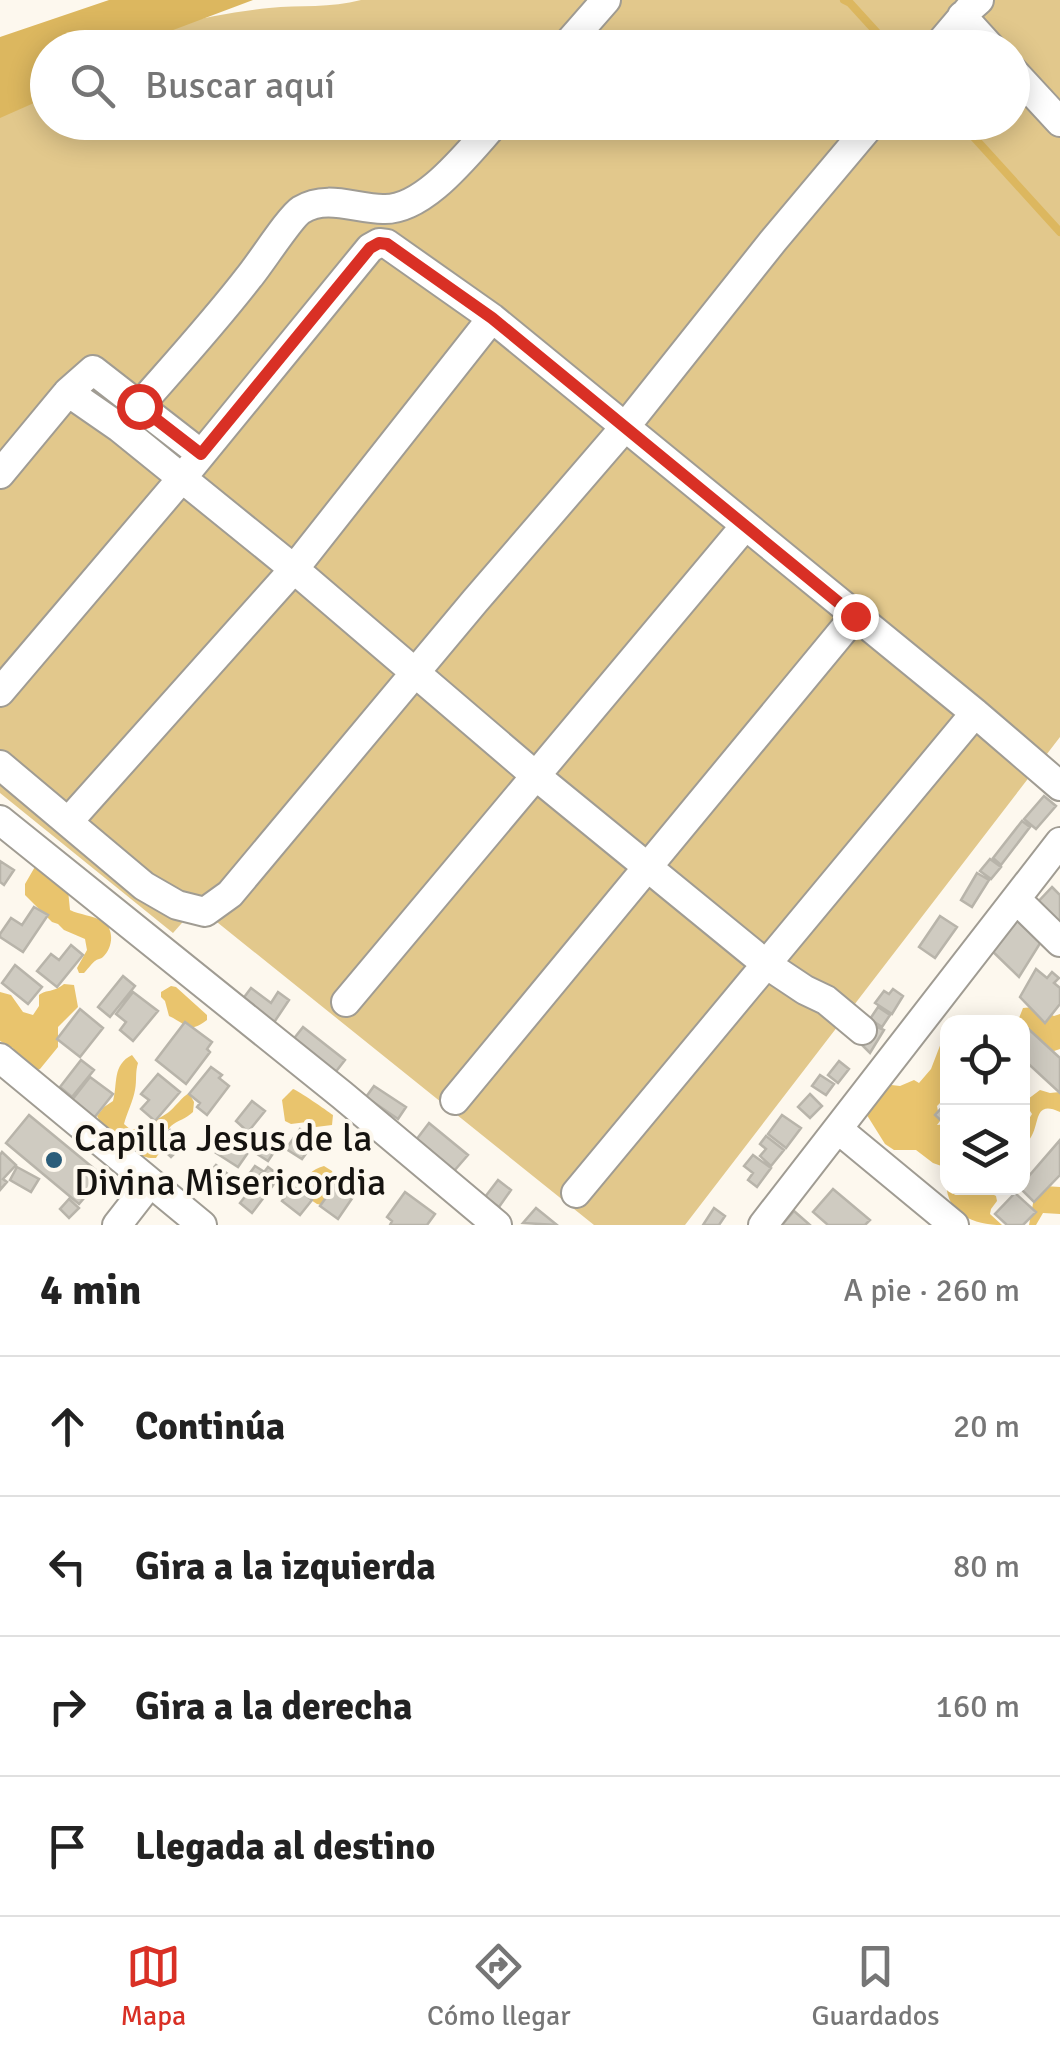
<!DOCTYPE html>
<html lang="es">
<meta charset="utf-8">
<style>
:root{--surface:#fff;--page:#f6f6f6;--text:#222;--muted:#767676;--line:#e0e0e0;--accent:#d93025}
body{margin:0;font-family:Signika,sans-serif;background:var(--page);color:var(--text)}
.controls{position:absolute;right:30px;bottom:30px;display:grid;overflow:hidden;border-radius:20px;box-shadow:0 5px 25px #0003}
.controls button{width:90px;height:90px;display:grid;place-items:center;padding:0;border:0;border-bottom:2px solid var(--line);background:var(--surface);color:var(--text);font:50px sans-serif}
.stop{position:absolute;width:30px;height:30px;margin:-22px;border:8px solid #d93025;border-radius:50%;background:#fff}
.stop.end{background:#d93025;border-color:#fff;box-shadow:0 2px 10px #0008}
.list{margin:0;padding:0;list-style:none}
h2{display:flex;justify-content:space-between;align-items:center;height:130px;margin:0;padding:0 40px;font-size:42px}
h2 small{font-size:32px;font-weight:400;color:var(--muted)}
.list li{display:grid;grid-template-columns:65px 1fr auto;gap:30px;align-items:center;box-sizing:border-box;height:140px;padding:0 40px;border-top:2px solid var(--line)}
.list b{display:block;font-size:38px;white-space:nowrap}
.list em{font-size:32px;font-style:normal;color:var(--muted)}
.icon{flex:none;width:55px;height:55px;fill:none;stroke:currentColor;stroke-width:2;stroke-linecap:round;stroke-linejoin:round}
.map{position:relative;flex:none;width:1060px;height:1225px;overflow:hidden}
.search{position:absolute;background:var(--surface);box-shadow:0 5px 25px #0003;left:30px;right:30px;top:30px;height:110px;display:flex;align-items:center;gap:25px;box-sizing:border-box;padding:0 35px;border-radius:55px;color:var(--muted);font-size:38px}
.sheet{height:690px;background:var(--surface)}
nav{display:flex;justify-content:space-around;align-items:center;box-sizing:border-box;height:140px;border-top:2px solid var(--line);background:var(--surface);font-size:28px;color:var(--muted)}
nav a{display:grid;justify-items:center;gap:5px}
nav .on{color:var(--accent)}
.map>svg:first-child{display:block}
.green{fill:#e2c88c}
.forest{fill:#e9c46d}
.water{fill:#dcb75f}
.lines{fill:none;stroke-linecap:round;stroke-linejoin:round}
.stream{stroke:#dcb75f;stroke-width:8}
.building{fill:#cfcbc1;stroke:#b8b4aa;stroke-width:2.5}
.minor-casing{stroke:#a09c93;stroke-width:32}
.minor{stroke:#fff;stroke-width:28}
.route{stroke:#d93025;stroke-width:12}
.poi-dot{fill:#2b5d7a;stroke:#fdf8ee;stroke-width:4}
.labels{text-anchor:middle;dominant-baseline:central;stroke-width:8;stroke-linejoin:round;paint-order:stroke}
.poi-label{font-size:38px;fill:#151310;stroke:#fdf8ee;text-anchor:start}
</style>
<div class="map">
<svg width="1060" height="1225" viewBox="0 0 1060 1225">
<rect width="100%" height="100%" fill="#fdf8ee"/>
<path class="green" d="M361 0H1060V737L685 1225H594L197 906 173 933 0 793V72L47 59 48 122H1012V48L88 47C148 31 207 14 269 8 300 5 331 8 361 0Z"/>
<path class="forest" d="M36 865 67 880 70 910C80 915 92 915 102 921 115 928 113 948 103 957 101 959 97 959 95 961 94 961 85 972 84 973H79L77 968 87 950 85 939 64 930 58 924 52 922 25 895V884Z
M64 984 74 985 78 1007 58 1027V1047L40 1069 30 1072 21 1067 13 1048 0 1041V992L11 995 23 1012 33 1015 39 1006V995C47 989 53 993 64 984Z
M171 986 176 987 207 1015V1020C189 1034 188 1025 169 1016L165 1001 161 997V992Z
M1034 1007 1054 1016 1060 1014V1049L1054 1051C1042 1046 1041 1041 1033 1033 1027 1026 1023 1025 1019 1018L1023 1008Z
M941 1043H947V1096L937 1106 940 1121 937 1125 947 1124V1168L933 1163 916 1150H894L885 1144 865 1112 883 1084 900 1086 914 1080 919 1083 931 1069Z
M132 1055 138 1063C135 1073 137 1080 135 1090 133 1101 127 1113 124 1124L131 1130C138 1129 165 1116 170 1111 177 1105 181 1098 189 1093L194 1102 193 1112C186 1119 178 1120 171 1126 163 1134 164 1148 156 1158 139 1159 133 1149 120 1139 110 1131 103 1129 97 1116L104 1107 113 1101C118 1083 112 1065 132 1055Z
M293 1089C299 1091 326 1110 333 1115L332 1125 316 1127 307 1122 291 1124 285 1121 282 1100Z
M1040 1090 1050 1093 1060 1092V1112C1032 1099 1041 1126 1029 1140L1023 1137V1122H1027L1032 1114 1026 1105 1028 1099Z
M324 1166 332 1171 336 1182 322 1205 317 1204 308 1198C303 1181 306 1171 324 1166Z
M947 1176 948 1188H981L996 1196 997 1201 991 1209 990 1214 1002 1225C971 1225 942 1211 947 1176Z
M1044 1186 1060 1187V1214L1043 1213 1036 1225H1029L1034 1198Z"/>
<path class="water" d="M109 0H253L128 47 48 48 47 93 43 99 0 118V37Z"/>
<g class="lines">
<path class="stream" d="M844 0 850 3 891 48
M960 122 1060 232"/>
</g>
<path class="building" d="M1044 796 1056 806 1036 829 1024 819Z
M1022 821 1030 827 1001 865 993 858Z
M990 859 1001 867 991 879 980 871Z
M0 861 14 870 4 885 0 882Z
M977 873 989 880 972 907 961 900Z
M1052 887 1060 895V927L1036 904Z
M34 907 48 915 23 952 0 937V934L11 918 22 925Z
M1011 908 1044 937 1019 977 988 947Z
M940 916 957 927 935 958 919 947Z
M71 945 83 955 57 987 37 971 51 954 59 960Z
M15 965 42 987 28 1004 2 983Z
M1036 969 1047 978 1052 972 1059 978 1054 983 1060 988V1004L1045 1023 1020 997Z
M123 976 135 986 110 1017 98 1007Z
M251 988 271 1003 278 992 289 1000 273 1024 242 1000Z
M893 989 903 996 892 1014 875 1003 884 991 889 994Z
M133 992 158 1011 133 1041 120 1030 126 1022 116 1014Z
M878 1007 890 1015 882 1027 870 1019Z
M80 1009 103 1028 80 1057 57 1039Z
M185 1022 212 1042 207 1049 210 1052 186 1084 156 1060Z
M869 1023 884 1030 870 1053 858 1041Z
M1022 1023 1060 1058V1093L1022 1058Z
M303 1027 345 1060 334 1074 292 1041Z
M81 1060 94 1070 72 1097 60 1087Z
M839 1061 849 1069 838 1083 828 1075Z
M211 1067 222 1075 219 1078 229 1086 207 1115 197 1107 200 1103 189 1094Z
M158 1074 180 1092 155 1121 141 1109 149 1100 141 1094Z
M820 1075 834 1084 826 1095 812 1086Z
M90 1077 113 1094 94 1118 72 1100Z
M374 1086 406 1107 398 1119 366 1097Z
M810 1094 822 1106 810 1118 798 1107Z
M252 1101 265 1111 248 1132 236 1121Z
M948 1101V1127L935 1115Z
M29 1115 103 1176 79 1204 6 1143Z
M782 1115 801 1128 786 1148 768 1134Z
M429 1123 468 1155 454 1171 416 1140Z
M300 1129 316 1140 302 1159 286 1149Z
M170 1130 184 1144 171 1157 157 1144Z
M766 1136 784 1150 771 1166 760 1156 766 1149 760 1144Z
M225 1140 247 1154 238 1167 216 1153Z
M1060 1140V1175L1034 1202 1020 1188H1022V1184Z
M265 1142 276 1149 268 1161 257 1154Z
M2 1152 16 1165 3 1179 7 1182 0 1190V1155Z
M753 1155 771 1168 757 1187 748 1180 753 1173 744 1166Z
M216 1165 229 1175 218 1189 204 1179Z
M255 1166 263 1171 245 1193 239 1188Z
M17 1167 39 1179 31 1192 10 1180Z
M268 1167 280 1176 252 1213 240 1203Z
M498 1180 511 1190 499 1207 485 1197Z
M335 1185 353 1197 338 1219 320 1206Z
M293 1186 312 1200 300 1215 282 1201Z
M833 1189 870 1220 865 1225H828L813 1212Z
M405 1192 435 1214 427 1225H390L392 1221 387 1217Z
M1015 1193 1036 1212 1023 1225H1007L995 1214Z
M69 1199 79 1208 69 1218 60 1209Z
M536 1208 557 1225 523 1223Z
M714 1208 725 1216 719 1225H703Z
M794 1211 810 1225H782Z"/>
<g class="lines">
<defs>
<path id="minor" d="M962 16 991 48
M564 48 606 0
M936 48 970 8 979 0
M1012 70 1060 122
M68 392 93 370 201 454
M120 428C163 378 209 329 249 277 260 264 290 217 301 210 327 194 356 209 383 209 425 211 470 150 496 122
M0 474 68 392 120 428 294 569 536 776 766 964 805 990 826 1000 862 1030
M0 692 182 478 370 248 379 243 387 244 492 318 975 713 1060 786
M0 765 144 886 177 905 205 912 230 894 475 601 625 427 773 241 873 122
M0 820 342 1095 497 1225
M68 822 294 569 492 318
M1017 900 1060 942
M346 1002 745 526
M0 1058 202 1225
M455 1100 855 616
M839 1130 954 1225
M576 1193 975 713
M117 1225 149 1184
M763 1225 1060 842"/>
</defs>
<use href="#minor" class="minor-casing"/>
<use href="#minor" class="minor"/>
</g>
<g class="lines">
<path class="route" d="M139 406 201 454 370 248 379 243 387 244 492 318 855 616"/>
</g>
<circle class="poi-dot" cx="54" cy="1160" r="10"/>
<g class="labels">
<g class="poi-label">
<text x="74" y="1138">Capilla Jesus de la<tspan x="74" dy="44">Divina Misericordia</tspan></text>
</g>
</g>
</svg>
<div class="controls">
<button><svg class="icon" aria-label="locate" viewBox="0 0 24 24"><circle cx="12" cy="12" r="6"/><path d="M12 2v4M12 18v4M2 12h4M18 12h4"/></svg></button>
<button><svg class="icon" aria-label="layers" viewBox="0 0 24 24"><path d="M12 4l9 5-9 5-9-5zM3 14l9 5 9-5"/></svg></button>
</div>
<div class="stop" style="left:139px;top:406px"></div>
<div class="stop end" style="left:855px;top:616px"></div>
<div class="search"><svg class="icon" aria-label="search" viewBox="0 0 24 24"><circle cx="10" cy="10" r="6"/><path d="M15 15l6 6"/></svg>Buscar aquí</div>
</div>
<section class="sheet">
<h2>4 min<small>A pie · 260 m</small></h2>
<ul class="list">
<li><svg class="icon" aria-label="ahead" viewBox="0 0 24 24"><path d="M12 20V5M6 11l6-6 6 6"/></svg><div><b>Continúa</b></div><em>20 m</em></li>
<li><svg class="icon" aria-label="left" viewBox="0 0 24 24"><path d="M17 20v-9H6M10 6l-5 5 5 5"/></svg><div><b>Gira a la izquierda</b></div><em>80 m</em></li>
<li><svg class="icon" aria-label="right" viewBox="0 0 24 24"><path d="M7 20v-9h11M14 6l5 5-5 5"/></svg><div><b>Gira a la derecha</b></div><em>160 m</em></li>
<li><svg class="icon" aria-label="arrive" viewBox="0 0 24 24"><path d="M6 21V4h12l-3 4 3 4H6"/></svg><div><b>Llegada al destino</b></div></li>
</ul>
</section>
<nav>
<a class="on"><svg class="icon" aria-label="map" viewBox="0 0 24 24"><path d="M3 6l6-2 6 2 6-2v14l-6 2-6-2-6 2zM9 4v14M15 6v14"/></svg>Mapa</a>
<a><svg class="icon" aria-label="directions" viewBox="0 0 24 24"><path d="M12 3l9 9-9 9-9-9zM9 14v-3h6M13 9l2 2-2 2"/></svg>Cómo llegar</a>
<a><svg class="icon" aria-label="saved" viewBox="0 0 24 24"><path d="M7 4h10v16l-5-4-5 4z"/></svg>Guardados</a>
</nav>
